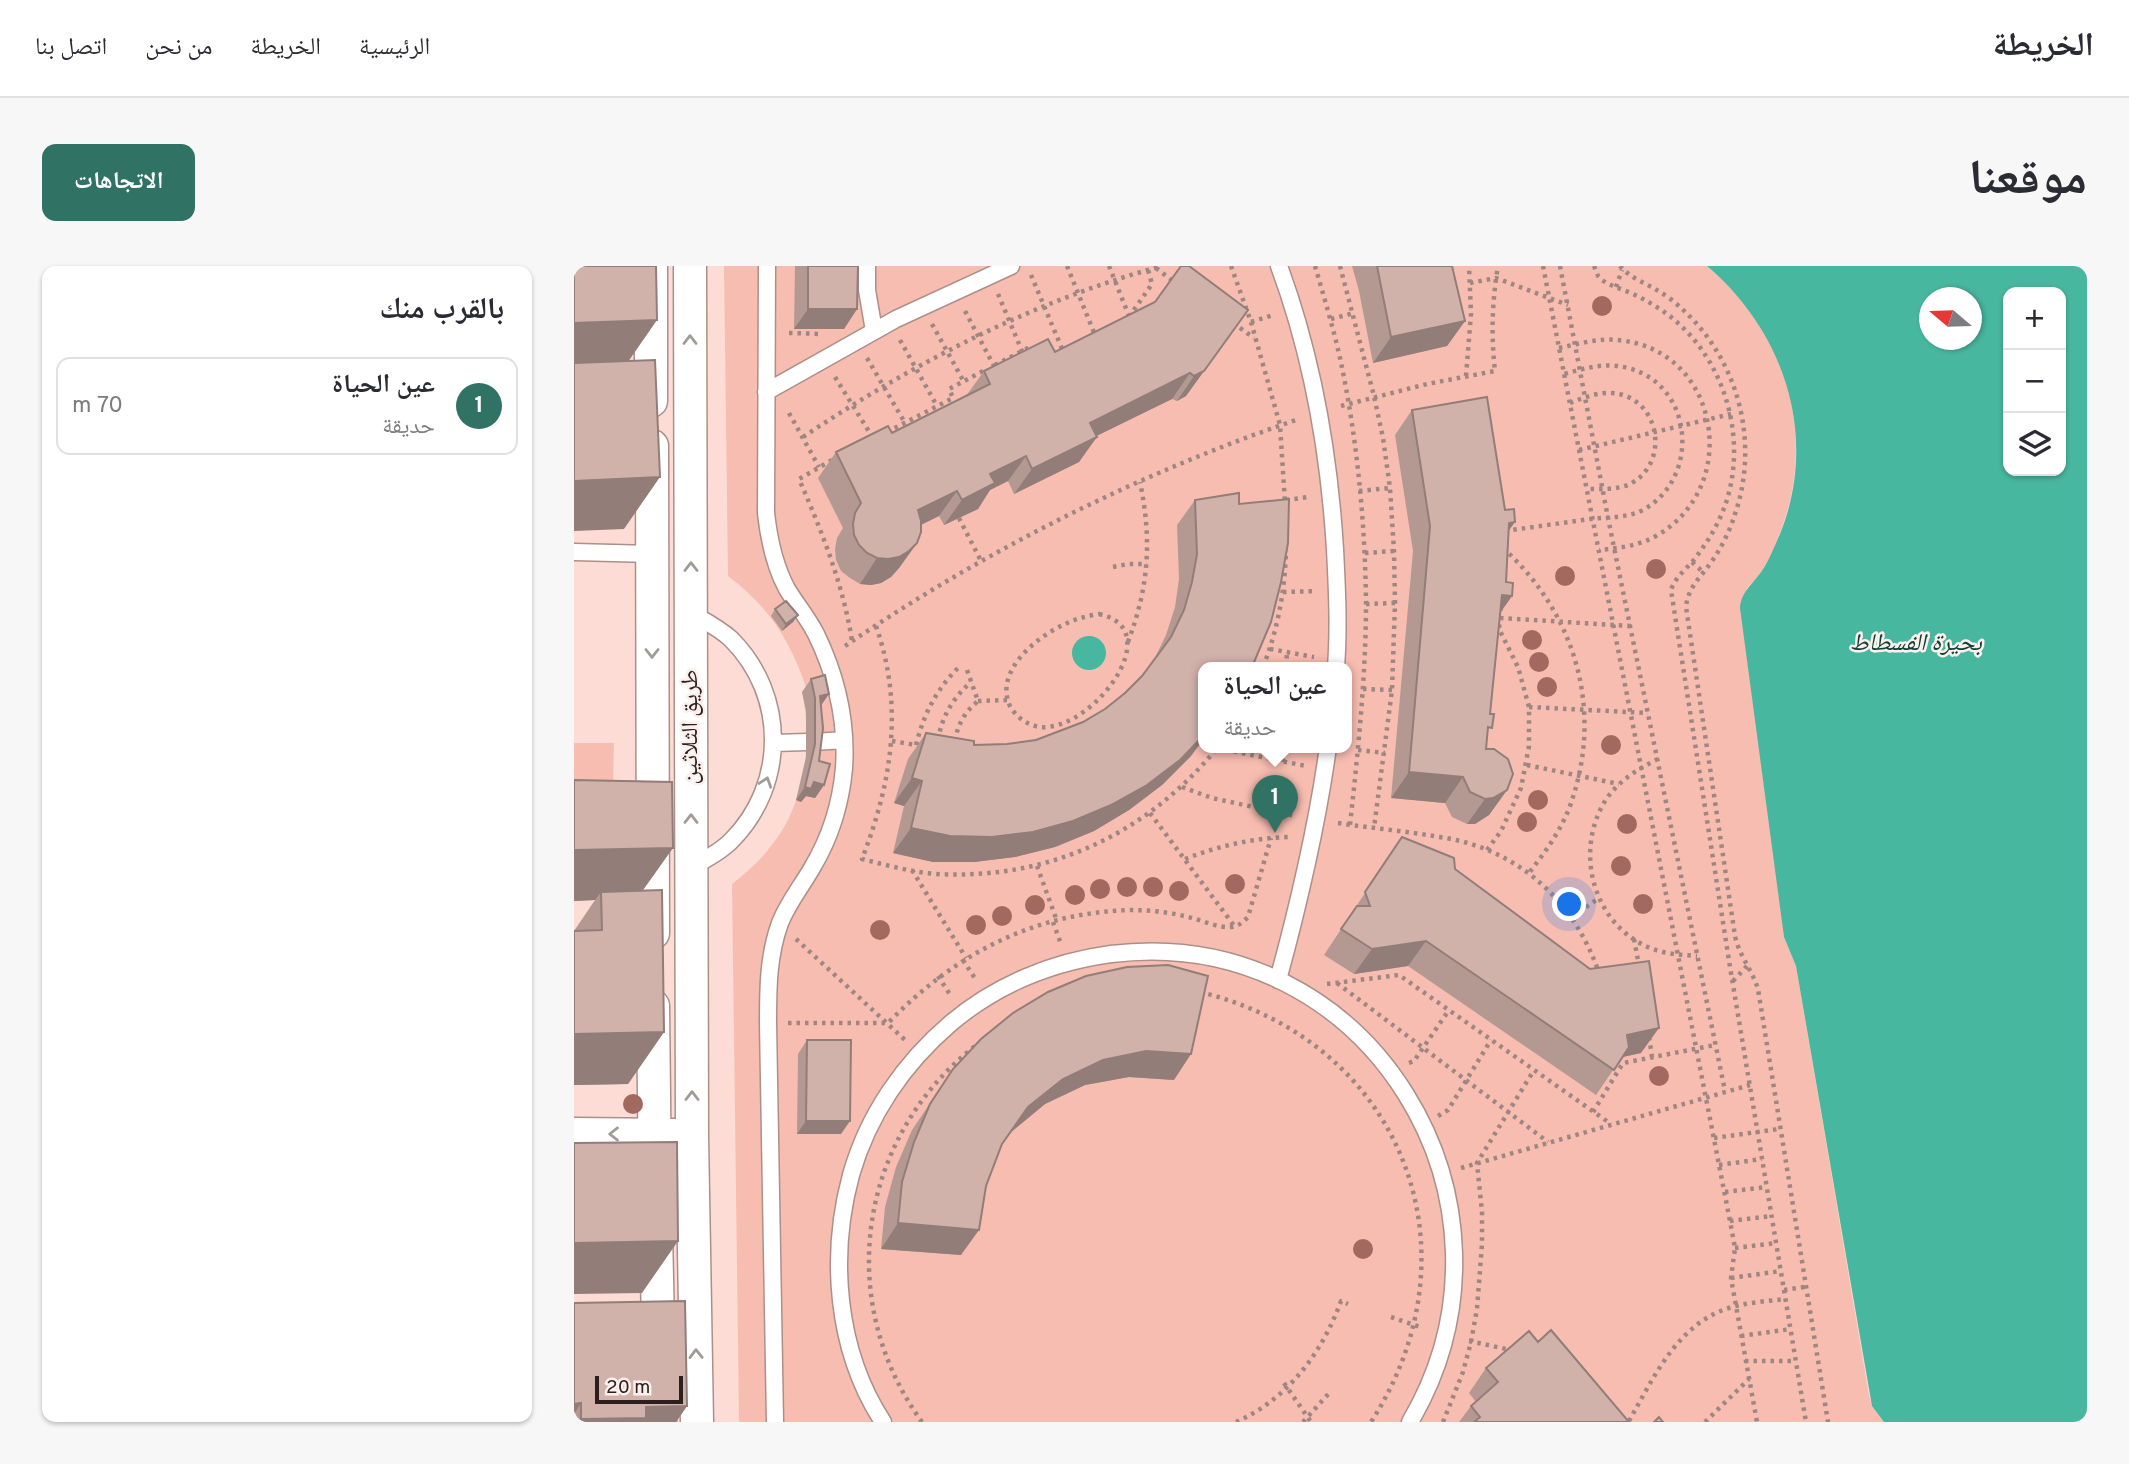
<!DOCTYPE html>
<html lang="ar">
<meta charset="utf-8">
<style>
:root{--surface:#fff;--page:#f7f7f7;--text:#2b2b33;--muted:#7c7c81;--line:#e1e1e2;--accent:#307364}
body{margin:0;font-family:Overpass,"Noto Naskh Arabic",sans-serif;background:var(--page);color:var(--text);direction:rtl}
.controls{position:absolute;right:21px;top:21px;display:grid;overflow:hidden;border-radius:14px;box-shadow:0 2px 5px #0004}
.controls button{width:63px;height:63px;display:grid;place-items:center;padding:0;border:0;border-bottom:2px solid var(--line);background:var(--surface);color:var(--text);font:35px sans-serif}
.compass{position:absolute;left:1345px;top:21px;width:63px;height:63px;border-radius:50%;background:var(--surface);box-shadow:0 2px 5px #0004;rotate:289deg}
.scale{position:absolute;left:21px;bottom:18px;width:88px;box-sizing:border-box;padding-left:7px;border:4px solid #2b201d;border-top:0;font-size:19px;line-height:24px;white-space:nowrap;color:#2b201d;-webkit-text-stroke:5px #fcefec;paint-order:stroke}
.you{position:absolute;left:996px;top:639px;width:24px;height:24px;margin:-18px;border:5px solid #fff;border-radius:50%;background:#1a73e8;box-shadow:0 0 0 10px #1a73e833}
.badge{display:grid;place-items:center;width:46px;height:46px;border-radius:50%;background:var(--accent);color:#fff;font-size:23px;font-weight:700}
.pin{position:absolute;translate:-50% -58px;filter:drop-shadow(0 2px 4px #0008)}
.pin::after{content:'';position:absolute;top:37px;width:24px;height:21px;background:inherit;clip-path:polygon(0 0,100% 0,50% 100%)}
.popup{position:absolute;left:624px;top:396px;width:154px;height:91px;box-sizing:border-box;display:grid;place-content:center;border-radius:14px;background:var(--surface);filter:drop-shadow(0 2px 5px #0005);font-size:23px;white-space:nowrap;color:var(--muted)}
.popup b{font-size:26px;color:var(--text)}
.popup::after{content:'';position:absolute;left:50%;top:100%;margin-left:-14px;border:14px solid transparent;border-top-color:var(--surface)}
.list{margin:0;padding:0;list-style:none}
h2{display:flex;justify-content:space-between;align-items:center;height:91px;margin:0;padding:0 28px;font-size:30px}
h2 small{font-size:23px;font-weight:400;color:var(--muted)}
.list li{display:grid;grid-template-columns:46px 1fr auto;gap:21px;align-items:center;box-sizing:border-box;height:98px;margin:0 14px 14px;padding:0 14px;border:2px solid var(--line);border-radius:14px}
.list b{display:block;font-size:26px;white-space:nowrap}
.list p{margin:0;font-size:23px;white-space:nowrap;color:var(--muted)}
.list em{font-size:23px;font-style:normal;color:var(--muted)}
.icon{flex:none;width:38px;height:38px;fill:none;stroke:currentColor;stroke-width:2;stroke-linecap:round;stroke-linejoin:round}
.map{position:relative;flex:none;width:1513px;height:1156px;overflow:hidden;direction:ltr;border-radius:14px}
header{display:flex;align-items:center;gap:42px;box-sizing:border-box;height:98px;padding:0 35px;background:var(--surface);border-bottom:2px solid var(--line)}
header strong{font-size:33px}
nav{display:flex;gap:38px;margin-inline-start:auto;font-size:24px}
.intro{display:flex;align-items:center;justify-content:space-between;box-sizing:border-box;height:168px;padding:0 42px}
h1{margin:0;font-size:49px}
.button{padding:18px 32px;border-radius:14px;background:var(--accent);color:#fff;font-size:24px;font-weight:700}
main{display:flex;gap:42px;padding:0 42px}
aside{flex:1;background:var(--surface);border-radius:14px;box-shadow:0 2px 5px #0004}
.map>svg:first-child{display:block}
.green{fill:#f8bdb1;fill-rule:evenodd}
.water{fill:#48b79f;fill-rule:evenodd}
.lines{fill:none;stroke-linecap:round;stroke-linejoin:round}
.lane-casing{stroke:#ad8f89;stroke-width:19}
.street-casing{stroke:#ad8f89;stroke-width:35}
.path{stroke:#9e8782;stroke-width:4.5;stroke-dasharray:3.5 5;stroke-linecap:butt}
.lane{stroke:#fff;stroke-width:16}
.street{stroke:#fff;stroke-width:32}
.tree{fill:#a26960}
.wall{fill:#b49993}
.shaded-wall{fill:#927d78}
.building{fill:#d1b2ab;stroke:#927d78;stroke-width:2}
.oneway{stroke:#a09b99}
.labels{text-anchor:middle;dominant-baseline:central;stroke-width:5;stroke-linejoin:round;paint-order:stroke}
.street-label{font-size:23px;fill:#2b201d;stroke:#fcefec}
.water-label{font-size:24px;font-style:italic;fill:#0e4036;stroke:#fcefec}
</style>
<header>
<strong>الخريطة</strong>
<nav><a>الرئيسية</a><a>الخريطة</a><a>من نحن</a><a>اتصل بنا</a></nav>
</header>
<div class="intro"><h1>موقعنا</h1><a class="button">الاتجاهات</a></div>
<main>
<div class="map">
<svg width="1513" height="1156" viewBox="0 0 1513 1156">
<rect width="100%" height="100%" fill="#fddcd5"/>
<path class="green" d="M150 0H1133C1148 13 1162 26 1174 42 1220 100 1234 183 1211 252 1203 278 1192 304 1173 322L1210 671 1222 700 1295 1129 1298 1140 1310 1156H165L158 618C173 606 186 595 197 580 231 539 239 477 228 426L233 424C217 375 195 341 154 310ZM629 401H773V481H629Z
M0 477H40L38 566H0Z"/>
<path class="water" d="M1133 0H1513V1156H1310L1298 1140 1222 700 1210 671 1166 342C1167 326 1178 319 1187 306 1195 295 1200 281 1206 268 1245 171 1211 66 1133 0ZM1434 26H1487V205H1434ZM1356 32H1398V74H1356Z
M498 387a17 17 0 1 1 34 0a17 17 0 1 1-34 0Z"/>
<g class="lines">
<defs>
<path id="lane" d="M193 0 192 247C195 274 200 299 213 323 222 338 234 352 242 368 262 409 273 456 270 502 267 536 256 572 238 602 227 621 214 637 206 657 194 690 194 723 194 757L201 1156
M293 0V24L300 65
M705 0C739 92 755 186 761 283 763 322 765 362 762 401
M192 126 322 53 437 0
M0 286 78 288
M117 347C131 355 145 362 157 373 213 429 213 519 157 575 146 586 131 594 117 601
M240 476 270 474
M200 477 233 476
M704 714C725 637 743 561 754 481
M309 1156C262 1084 255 990 277 909 294 849 330 797 377 757 422 719 478 696 537 688 795 656 965 937 836 1156"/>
<path id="street" d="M77 0V135
M116 0 118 869 123 1156
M78 180 79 667
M79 740 81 919
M0 868 100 869
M82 964 86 1156"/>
</defs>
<use href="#lane" class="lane-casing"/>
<use href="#street" class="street-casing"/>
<path class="path" d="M493 0 521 69
M535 0 555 50
M657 0 677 56 706 159 711 237
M741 0C750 31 759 61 766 92 783 171 791 255 792 336 792 410 784 485 776 559
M766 0 800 130 809 172 816 222 820 285 821 337 818 424 800 562
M969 0 1156 955 1161 982 1157 1012 1183 1156
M986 0 1034 252 1151 825
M1020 0 1024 10 1028 14C1037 20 1047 23 1057 27 1070 33 1082 40 1093 48 1155 94 1178 185 1145 254 1138 269 1129 282 1119 295 1111 304 1101 312 1097 324L1156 701 1232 1156
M1046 0C1055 11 1069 16 1081 23 1090 28 1100 35 1107 42 1164 93 1186 175 1161 248 1156 264 1148 281 1138 295 1127 311 1114 321 1112 341L1161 670C1165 689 1178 704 1184 723L1254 1156
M582 2 600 16
M457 9 489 85
M896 17 922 12 994 39
M1042 21 1048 4
M424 28 448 85
M391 45 420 100
M555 51 578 18 573 0
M757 53 780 47
M677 56 699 49
M659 57 680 72
M358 58 390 116
M215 67 248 68
M326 74 363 140
M985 82C1004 78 1024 72 1043 74 1146 82 1169 221 1082 270 1064 280 1045 282 1025 284
M293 92 331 157
M421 99 458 80 460 84
M892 110 897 48 895 0
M261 111 299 172
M996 137C1009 132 1023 126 1038 127 1085 130 1098 196 1056 218 1043 224 1028 223 1013 223
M767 140 853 118 921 105C917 70 918 35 924 0
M215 147 245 201
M313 166 379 132 375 123 413 103
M229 171C340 97 459 35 588 0
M1005 184 1157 148
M258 194 225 213C248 266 269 318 278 375
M785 225 816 222
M712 234 735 231
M385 252 407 295
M931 265C959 261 988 257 1016 253 1034 251 1053 252 1069 244 1127 212 1120 119 1054 102 1031 96 1012 102 990 108
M929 282C1001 347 1029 442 998 534 989 562 972 585 955 607
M791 287 820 285
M1118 296 1129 306
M539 301 554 298H573
M709 326 743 325
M792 338 821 337
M525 348C596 363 518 466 466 461 453 459 442 451 436 440 420 406 461 372 489 359 501 353 512 350 525 348Z
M926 352 1057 360
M302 360C330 440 318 516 288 593 312 599 337 606 362 608 475 614 572 569 644 481
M554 376C575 320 578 274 566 216
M271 380C410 285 565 207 725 153
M696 383 740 391
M689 401C704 363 711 324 712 284
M712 401 713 386
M789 423 818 424
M404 435 434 434
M955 441 1074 447
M364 474C368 450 379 432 397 416
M318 475 348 480
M381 475C384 457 391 446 404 435L393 404
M342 479C350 447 363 422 387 399
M643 482 732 500
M784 484 811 487
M1084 493C1064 503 1046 514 1033 532 999 583 1018 658 1076 682 1091 688 1107 689 1123 690
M709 496 710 481
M953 499 1045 518
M608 521 638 532 721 550
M576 547 661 661
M764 557C803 563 843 566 882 574 952 590 1002 640 1025 707
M913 584 927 565 947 522 955 480V441L944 401 925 363 927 340
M611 593C644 580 679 572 715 571
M463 600 483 655
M338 604 392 692
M998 651 1025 632
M479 656 487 678
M222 673 331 774
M1060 673 1065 700
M389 694 402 714
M364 710 377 730
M1159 715 1173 700
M763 717 974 876
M753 718 825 709 1037 858
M626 726C827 775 909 983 797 1156
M214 757H314C380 689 458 647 556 644 575 644 595 646 614 651 628 654 643 662 656 661 664 661 669 656 674 651L697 572
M1075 771 1078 791
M835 797 840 795 875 744
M1019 846 1049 797 1141 779
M864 850 874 844 917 774
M1140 872 1205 863
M1145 899 1188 893
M887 902 1176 819
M1151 926 1193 921
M1156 955 1198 950
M1161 982 1202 977
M1157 1012 1207 1005
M1210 1024 1231 1021
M817 1051 849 1062
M1167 1070 1217 1063
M895 1075 937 1084
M1171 1095H1222
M710 1117 737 1156
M1055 1155C1081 1109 1106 1053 1162 1040 1178 1036 1195 1035 1211 1033
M348 1156C260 1035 284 872 401 780
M662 1156C714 1133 748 1087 767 1035L774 1038
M729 1156 757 1125
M869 1156 889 1106 897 1076 903 1043 908 978V946L903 897 960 804
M1131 1156 1175 1113"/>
<use href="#lane" class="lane"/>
<use href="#street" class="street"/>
</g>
<g class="tree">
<circle cx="1028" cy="40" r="10"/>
<circle cx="1082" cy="303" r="10"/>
<circle cx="991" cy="310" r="10"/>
<circle cx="958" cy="374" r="10"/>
<circle cx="965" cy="396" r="10"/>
<circle cx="973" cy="421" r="10"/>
<circle cx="1037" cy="479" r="10"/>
<circle cx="964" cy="534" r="10"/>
<circle cx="953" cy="556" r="10"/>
<circle cx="1053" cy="558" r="10"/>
<circle cx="1047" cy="600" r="10"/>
<circle cx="661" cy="618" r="10"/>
<circle cx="553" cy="621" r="10"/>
<circle cx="579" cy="621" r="10"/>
<circle cx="526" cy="623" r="10"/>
<circle cx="605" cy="625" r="10"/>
<circle cx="501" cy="629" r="10"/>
<circle cx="1069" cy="638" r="10"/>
<circle cx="461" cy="639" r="10"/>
<circle cx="428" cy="650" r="10"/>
<circle cx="402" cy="659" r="10"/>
<circle cx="306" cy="664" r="10"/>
<circle cx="1085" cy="810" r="10"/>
<circle cx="59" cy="838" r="10"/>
<circle cx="789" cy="983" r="10"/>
</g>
<path class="wall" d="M221 0H284L283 43 270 63H220Z
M778 0H878L891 55 873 80 799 97 785 25Z
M674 44 612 130 603 135 598 133 522 170 505 196 440 228 434 215 416 224 404 243 370 259 365 250 347 259 343 277 325 302 317 311 307 317 297 319 286 318 276 312 267 305 262 294 261 283 263 272 269 262 244 212 262 186 318 167 392 130 410 105 481 86Z
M838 144 934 266 932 316 938 330 927 346 912 483 933 524 915 549 901 558H893L878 551 871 537 817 532 839 285 821 169Z
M665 227 617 490 588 519 555 544 520 565 481 581 441 591 400 596H359L319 587 330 540 320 537 334 493 352 467 400 479 433 478 462 474 509 456 531 443 551 427 568 410 580 394 592 369 601 341 605 313 603 259 621 234Z
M201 343 224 349 219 356 208 365 197 350Z
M237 413 247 440 245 495 250 519 241 532 232 530 227 536 222 534 232 491V445L228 426Z
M0 514 69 625 90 766 54 818 0 819V665L21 634 0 635Z
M828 571 881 603 1067 787 1048 791 1022 829 834 700 780 708 750 689Z
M407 773 600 814 555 811 511 819 471 838 436 867 427 880 387 989 307 983 311 941 322 901 338 864 379 803Z
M233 774 267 868H223L224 788Z
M0 1037 113 1140 102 1156H0Z
M964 1076 1055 1156H885L897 1140 902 1136 895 1127 912 1102Z"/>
<path class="shaded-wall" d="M234 43H283L270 63H220Z
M674 44 612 130 603 135 620 110Z
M83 54 47 106 0 107V57Z
M891 55 873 80 799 97 817 71Z
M616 107 598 133 498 182 516 157Z
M523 171 505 196 440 228 458 203Z
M452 190 434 215 416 224 404 243 370 259 388 234 416 208Z
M86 211 50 263 0 265V215Z
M383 225 365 250 326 269 344 244Z
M941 256 923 281 935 257Z
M343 277 325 302 317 311 307 317 297 319 286 318 303 292Z
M928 329 938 330 920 355Z
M224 349 219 356 208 365 212 358Z
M255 428 246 441V430Z
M629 470V474L617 490 588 519 555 544 520 565 481 581 441 591 400 596H359L319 587 337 562Z
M835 506 889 511 871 537 817 532Z
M338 512 348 515 330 540 320 537Z
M240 516 250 519 241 532 232 530 227 536 222 534 231 521Z
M933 524 915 549 901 558H893L911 533Z
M99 582 62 634 27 626 21 634 0 635V584Z
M852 675 834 700 780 708 798 683Z
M1085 762 1067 787 1035 794 1053 769Z
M90 766 54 818 0 819V768Z
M572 785 617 788 600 814 555 811 511 819 471 838 436 867 410 903 454 841 489 813 529 794Z
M232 855H276L267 868H223Z
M324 957 405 964 387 989 307 983Z
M104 975 68 1027 0 1028V977Z
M7 1137 0 1148V1138Z
M113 1140 102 1156H5L7 1153 72 1141Z"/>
<path class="building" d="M0 0H82L83 54 0 57Z
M234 0H284L283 43H234Z
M607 0H615L674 44 630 105 620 110 616 107 516 157 523 171 458 203 452 190 416 208 421 217 388 234 383 225 344 244 347 255V266L343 277 335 285 325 291 314 293 303 292 293 287 285 279 280 269 279 258 281 247 287 237 262 186 314 160 318 167 416 118 410 105 474 73 481 86 581 36Z
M803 0H878L891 55 817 71Z
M81 94 86 211 0 215V97Z
M913 131 931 244 940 243 941 256 935 257 932 316 939 317 938 330 928 329 916 448H920L918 462 914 461 912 483H920L934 493 939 508 933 524 919 532 911 533 896 526 889 511 835 506 856 260 838 144Z
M665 227V238L715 233 714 277 707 316 697 356 678 401H629V470L606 494 573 519 537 539 499 555 459 566 418 571 376 570 337 562 348 515 338 512 352 467 400 475V479L433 478 462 474 509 456 531 443 551 427 568 410 597 371 610 344 618 316 623 288 621 234Z
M212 335 224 349 212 358 201 343Z
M251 409 255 428 246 430 249 462 245 495 256 498 250 519 240 516 237 523 231 521 241 478V432L237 413Z
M0 514 98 516 99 582 0 584Z
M828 571 880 592 881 603 1016 703 1075 695 1085 762 1053 769 1055 781 1040 804 852 675 798 683 767 663 783 640H796L791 626Z
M88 624 90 766 0 768V665L28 664 27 626Z
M594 699 634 710 617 788 572 785 529 794 489 813 454 841 428 878 412 920 405 964 324 957 328 916 340 876 356 838 379 803 407 773 439 747 474 726 512 710 553 701Z
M233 774H277L276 855H232Z
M103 876 104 975 0 977V877Z
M111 1035 113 1140 72 1141V1152L7 1153V1137L0 1138V1037Z
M977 1064 1055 1156H900L906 1151 897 1140 924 1116 912 1102 955 1065 964 1076Z
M1085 1151 1089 1156H1080Z"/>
<defs><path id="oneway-chevron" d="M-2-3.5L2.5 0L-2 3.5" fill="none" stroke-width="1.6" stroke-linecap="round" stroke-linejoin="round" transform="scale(1.75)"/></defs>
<g class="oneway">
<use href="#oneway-chevron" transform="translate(116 74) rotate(-90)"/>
<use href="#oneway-chevron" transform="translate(117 301) rotate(-90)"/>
<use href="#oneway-chevron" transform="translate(78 387) rotate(90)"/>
<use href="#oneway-chevron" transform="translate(192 516) rotate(-72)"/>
<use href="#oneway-chevron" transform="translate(117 553) rotate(-90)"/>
<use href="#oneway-chevron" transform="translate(118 830) rotate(-90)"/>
<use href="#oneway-chevron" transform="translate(40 868) rotate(-180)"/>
<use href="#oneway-chevron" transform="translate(122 1088) rotate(-91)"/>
</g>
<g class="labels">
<g class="street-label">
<text transform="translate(117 461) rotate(-90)">طريق الثلاثين</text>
</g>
<g class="water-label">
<text x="1342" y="378">بحيرة الفسطاط</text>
</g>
</g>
</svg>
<div class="controls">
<button>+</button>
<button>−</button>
<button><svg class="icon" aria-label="layers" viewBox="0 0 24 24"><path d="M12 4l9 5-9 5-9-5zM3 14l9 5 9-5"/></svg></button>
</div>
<svg class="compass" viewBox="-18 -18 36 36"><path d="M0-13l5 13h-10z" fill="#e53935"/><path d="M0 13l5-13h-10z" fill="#7c7c81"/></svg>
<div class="scale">20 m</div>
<div class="you"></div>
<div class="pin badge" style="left:701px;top:567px">1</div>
<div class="popup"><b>عين الحياة</b>حديقة</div>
</div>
<aside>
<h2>بالقرب منك<small></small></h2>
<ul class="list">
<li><span class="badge">1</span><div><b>عين الحياة</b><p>حديقة</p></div><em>70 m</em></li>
</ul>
</aside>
</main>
